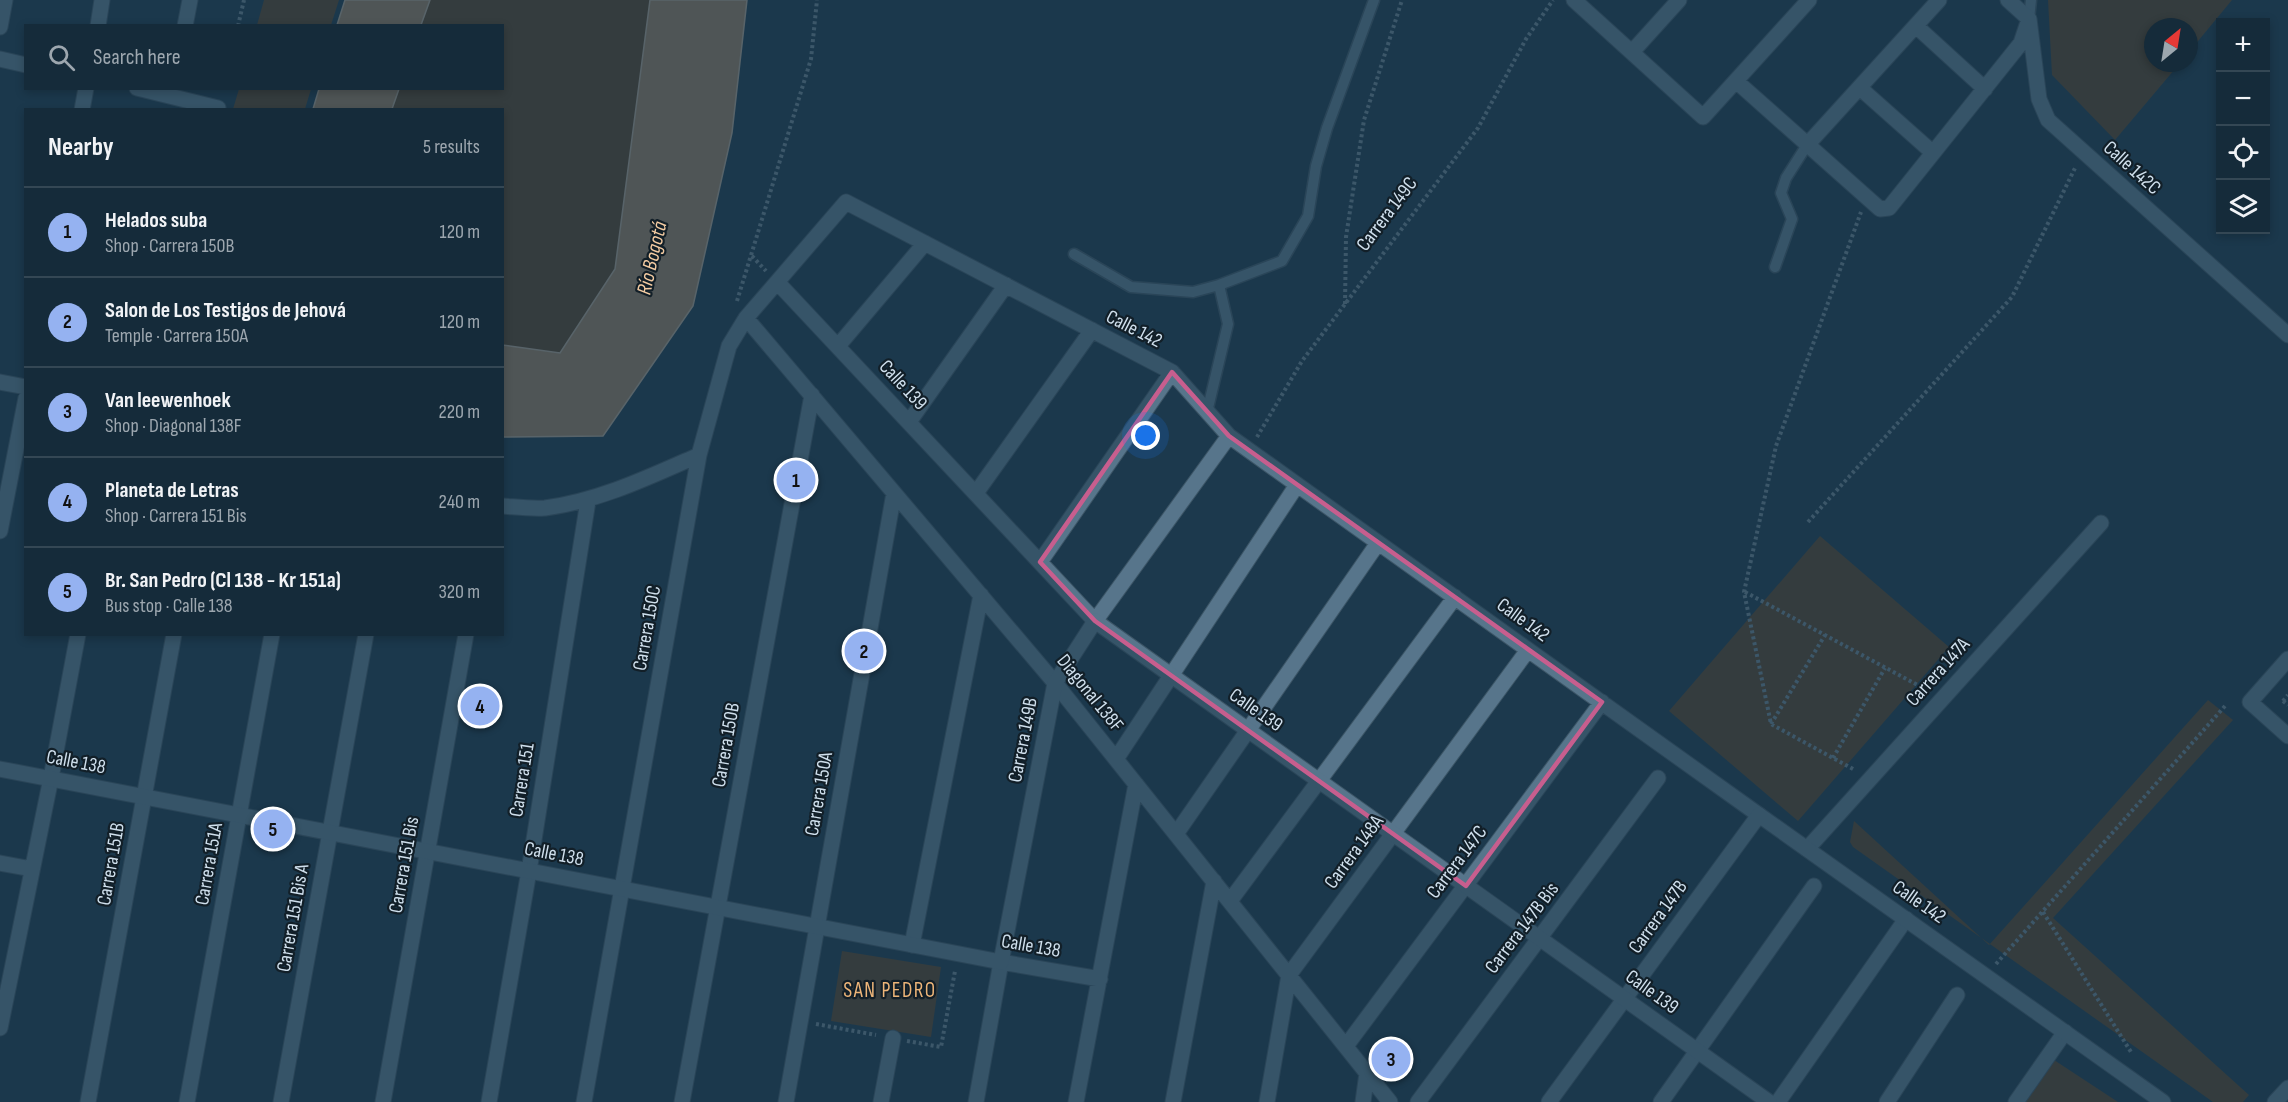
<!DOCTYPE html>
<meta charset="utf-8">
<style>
:root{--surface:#152b3a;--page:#1e3342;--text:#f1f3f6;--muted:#9da7af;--line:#344754;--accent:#95b2f1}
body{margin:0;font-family:"Sofia Sans Condensed",sans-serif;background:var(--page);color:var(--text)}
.controls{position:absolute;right:18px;top:18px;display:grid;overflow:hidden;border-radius:0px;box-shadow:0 3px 9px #0003}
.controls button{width:54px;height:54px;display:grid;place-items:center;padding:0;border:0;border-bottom:2px solid var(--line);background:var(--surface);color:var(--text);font:30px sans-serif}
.compass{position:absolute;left:2144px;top:18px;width:54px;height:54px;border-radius:50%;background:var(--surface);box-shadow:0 3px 9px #0003;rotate:30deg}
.you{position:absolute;left:1146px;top:436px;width:21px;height:21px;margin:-15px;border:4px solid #fff;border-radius:50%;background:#1a73e8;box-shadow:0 0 0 9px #1a73e833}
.badge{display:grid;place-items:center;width:39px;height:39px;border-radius:50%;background:var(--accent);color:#111;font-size:20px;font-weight:700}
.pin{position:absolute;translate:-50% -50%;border:3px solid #fff;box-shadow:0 2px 6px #0006}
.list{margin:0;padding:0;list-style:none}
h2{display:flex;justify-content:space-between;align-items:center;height:78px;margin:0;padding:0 24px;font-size:26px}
h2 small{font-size:20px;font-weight:400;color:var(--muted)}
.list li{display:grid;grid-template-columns:39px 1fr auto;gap:18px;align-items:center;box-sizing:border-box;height:90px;padding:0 24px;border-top:2px solid var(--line)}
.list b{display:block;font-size:22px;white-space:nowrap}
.list p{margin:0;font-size:20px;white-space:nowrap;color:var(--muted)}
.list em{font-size:20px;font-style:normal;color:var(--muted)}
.icon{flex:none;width:33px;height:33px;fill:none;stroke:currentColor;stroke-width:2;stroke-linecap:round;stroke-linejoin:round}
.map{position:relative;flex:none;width:2288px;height:1102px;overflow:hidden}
.search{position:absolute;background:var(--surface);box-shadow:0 3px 9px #0003;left:24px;top:24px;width:480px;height:66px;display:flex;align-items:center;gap:15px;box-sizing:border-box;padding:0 21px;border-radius:0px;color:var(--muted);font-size:22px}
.panel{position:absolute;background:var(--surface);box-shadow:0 3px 9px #0003;left:24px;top:108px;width:480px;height:528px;border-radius:0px}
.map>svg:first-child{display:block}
.green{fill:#52412e}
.water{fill:#8e7963;stroke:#a2988c;stroke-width:1.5}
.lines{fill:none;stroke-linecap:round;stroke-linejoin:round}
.service-casing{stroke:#3c5566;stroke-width:13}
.minor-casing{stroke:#3c5566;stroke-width:17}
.tertiary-casing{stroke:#3c5566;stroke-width:17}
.secondary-casing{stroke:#3c5566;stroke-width:17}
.path{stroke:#647c8d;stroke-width:4;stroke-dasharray:3 3;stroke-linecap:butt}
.service{stroke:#57758b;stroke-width:10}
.minor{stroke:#57758b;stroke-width:15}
.tertiary{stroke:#57758b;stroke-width:15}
.secondary{stroke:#57758b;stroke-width:15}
.marked{fill:none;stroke:#c75e8e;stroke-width:4.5;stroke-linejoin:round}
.labels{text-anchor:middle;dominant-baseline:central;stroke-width:4.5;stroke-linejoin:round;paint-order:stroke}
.street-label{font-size:20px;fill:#cfdfec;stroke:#121f28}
.water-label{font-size:21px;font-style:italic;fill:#f3cba2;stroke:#121f28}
.neighbourhood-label{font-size:21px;letter-spacing:1.5px;fill:#edb579;stroke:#121f28}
</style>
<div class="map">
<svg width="2288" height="1102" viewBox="0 0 2288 1102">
<rect width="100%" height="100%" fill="#1c394d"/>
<path class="green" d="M264 0H339L331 25H257Z
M428 0H650L615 269 560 353 503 345 502 110H391L398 89 502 88V26L419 25Z
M2048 0H2232L2189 52V27H2153V63H2180L2115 140 2052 75Z
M239 89V88L311 89 305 109H233Z
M1820 536 1949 647 1798 821 1669 711Z
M2208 700 2233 720 2053 918 2249 1095 2243 1102H2213L1853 847 1850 842 1854 821 1989 945Z
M842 951 941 967 931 1037 831 1021Z
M2051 1058 2118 1102H2021Z"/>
<path class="water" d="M345 0H430L421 25H337Z
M650 0H747L732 133 693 306 603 436 503 437V345L560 353 615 269Z
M319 89V88L399 89 392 109H313Z"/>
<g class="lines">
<defs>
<path id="service" d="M2029 19 2031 0
M1074 254 1131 287 1193 292 1219 285 1282 261 1308 216 1316 166 1327 128 1374 0
M1775 267 1792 219 1781 193 1786 178 1807 145
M1207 412 1228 324 1219 285"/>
<path id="minor" d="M1574 0 1703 117 1809 0
M2008 0 2029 19 2039 99 2048 120 2288 335
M98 26 102 0
M185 26 190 0
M1916 26 1985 89
M0 27 5 0
M1632 52 1679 0
M0 59 26 65
M1736 81 1880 209 1889 208 2021 43 2028 22
M137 88 218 108
M1860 88 1932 152
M82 110 86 88
M1807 145 1939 0
M778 283 1095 621 1229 436
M746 318 1055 683 1390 1102
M838 346 925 243
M0 382 26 387
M909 422 1006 285
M976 493 1092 330
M502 506C516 507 531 509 545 508 599 501 649 477 699 455
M0 531 26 398
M1040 562 1172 372
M2288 659 2250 702 2288 736
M1116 759 1297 485
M1176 834 1378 543
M1807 849 2101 523
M0 863 32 869
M1230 901 1455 597
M912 945 981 595
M0 1028 51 778 78 634
M1346 1046 1602 702
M88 1102 174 634
M187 1102 272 634
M281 1102 366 634
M383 1102 466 634
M489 1102 529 871 588 501
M584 1102 699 455 729 346 746 318 846 202 1172 372 1229 436 1759 815
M682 1102 812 395
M786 1102 894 493
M881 1102 893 1038
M976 1102 1001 962 1100 979
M1076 1102 1136 784
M1173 1102 1214 881
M1267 1102 1289 975 1528 650
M1363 1102 1367 1073
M1418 1102 1658 778
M1661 1102 1814 886
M1778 1102 1906 919
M1887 1102 1957 995
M2016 1102 2065 1032
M2275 1102 2288 1088"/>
<path id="tertiary" d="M1549 1102 1759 815 2163 1102"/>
<path id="secondary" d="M0 769 1001 962 1055 683 1095 621 1769 1102"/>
</defs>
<use href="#service" class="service-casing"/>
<use href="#minor" class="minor-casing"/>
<use href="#tertiary" class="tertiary-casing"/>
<use href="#secondary" class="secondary-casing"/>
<path class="path" d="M238 26 244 0
M752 256 766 271
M737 301 811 59 817 0
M1345 304 1346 237 1364 120 1402 0
M1257 437 1302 361 1478 128 1526 39 1553 0
M1808 522 2012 297 2076 166
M1745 592 1925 689
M2283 701 2288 695
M2283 701 2288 705
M1771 724 1825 635
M1833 758 1885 668
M1853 769 1771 724 1744 592 1776 446 1861 212
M2043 912 2131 1052
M1996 964 2225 706
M816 1024 876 1035
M907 1041 941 1047 955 971"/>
<use href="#service" class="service"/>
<use href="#minor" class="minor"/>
<use href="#tertiary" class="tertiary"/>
<use href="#secondary" class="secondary"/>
</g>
<path d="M0 0H2288V1102H0ZM1172 372 1229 436 1602 702 1466 886 1095 621 1040 562Z" fill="#1c394d" fill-opacity=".55" fill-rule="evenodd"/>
<path class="marked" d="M1172 372 1229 436 1602 702 1466 886 1095 621 1040 562Z"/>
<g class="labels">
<g class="street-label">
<text transform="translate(2132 168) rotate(42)">Calle 142C</text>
<text transform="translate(1387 214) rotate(-53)">Carrera 149C</text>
<text transform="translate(1134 329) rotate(27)">Calle 142</text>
<text transform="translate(903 385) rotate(47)">Calle 139</text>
<text transform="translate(1523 620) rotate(36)">Calle 142</text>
<text transform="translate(647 628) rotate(-80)">Carrera 150C</text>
<text transform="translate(1938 672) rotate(-48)">Carrera 147A</text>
<text transform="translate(1090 693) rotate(51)">Diagonal 138F</text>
<text transform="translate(1256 710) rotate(35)">Calle 139</text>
<text transform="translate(1023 740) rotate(-79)">Carrera 149B</text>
<text transform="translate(726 745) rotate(-80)">Carrera 150B</text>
<text transform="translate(76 762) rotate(11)">Calle 138</text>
<text transform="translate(522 780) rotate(-81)">Carrera 151</text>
<text transform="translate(819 794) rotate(-80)">Carrera 150A</text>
<text transform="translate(1354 852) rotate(-54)">Carrera 148A</text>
<text transform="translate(554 854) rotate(11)">Calle 138</text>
<text transform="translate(1457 862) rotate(-53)">Carrera 147C</text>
<text transform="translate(111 864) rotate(-80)">Carrera 151B</text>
<text transform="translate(209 864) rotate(-80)">Carrera 151A</text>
<text transform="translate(404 865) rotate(-80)">Carrera 151 Bis</text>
<text transform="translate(1919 902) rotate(35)">Calle 142</text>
<text transform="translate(1658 917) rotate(-54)">Carrera 147B</text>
<text transform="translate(293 918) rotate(-80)">Carrera 151 Bis A</text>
<text transform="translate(1522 928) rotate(-53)">Carrera 147B Bis</text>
<text transform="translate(1031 946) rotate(10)">Calle 138</text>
<text transform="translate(1652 992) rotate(36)">Calle 139</text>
</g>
<g class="water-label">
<text transform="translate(652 258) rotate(-77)">Río Bogotá</text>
</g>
<g class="neighbourhood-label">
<text x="890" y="990">SAN PEDRO</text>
</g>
</g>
</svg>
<div class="controls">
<button>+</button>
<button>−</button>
<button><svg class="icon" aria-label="locate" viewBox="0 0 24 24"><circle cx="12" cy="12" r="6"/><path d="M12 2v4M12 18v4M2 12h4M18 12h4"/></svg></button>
<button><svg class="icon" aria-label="layers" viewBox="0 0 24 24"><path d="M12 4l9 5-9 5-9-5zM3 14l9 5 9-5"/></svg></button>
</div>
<svg class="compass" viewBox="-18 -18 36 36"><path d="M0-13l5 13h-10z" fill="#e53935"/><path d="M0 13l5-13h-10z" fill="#9da7af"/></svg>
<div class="you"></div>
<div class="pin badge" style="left:796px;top:480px">1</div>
<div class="pin badge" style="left:864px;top:651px">2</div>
<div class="pin badge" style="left:1391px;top:1059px">3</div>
<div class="pin badge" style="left:480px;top:706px">4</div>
<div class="pin badge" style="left:273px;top:829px">5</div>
<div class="search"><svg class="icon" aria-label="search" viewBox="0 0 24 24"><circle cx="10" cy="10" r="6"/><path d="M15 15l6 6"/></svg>Search here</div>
<section class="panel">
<h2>Nearby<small>5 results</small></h2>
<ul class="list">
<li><span class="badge">1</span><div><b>Helados suba</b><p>Shop · Carrera 150B</p></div><em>120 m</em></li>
<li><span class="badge">2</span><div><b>Salon de Los Testigos de Jehová</b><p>Temple · Carrera 150A</p></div><em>120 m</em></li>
<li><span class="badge">3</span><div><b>Van leewenhoek</b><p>Shop · Diagonal 138F</p></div><em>220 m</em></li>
<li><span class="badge">4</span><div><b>Planeta de Letras</b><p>Shop · Carrera 151 Bis</p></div><em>240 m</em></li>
<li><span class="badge">5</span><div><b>Br. San Pedro (Cl 138 - Kr 151a)</b><p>Bus stop · Calle 138</p></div><em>320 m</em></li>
</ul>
</section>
</div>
